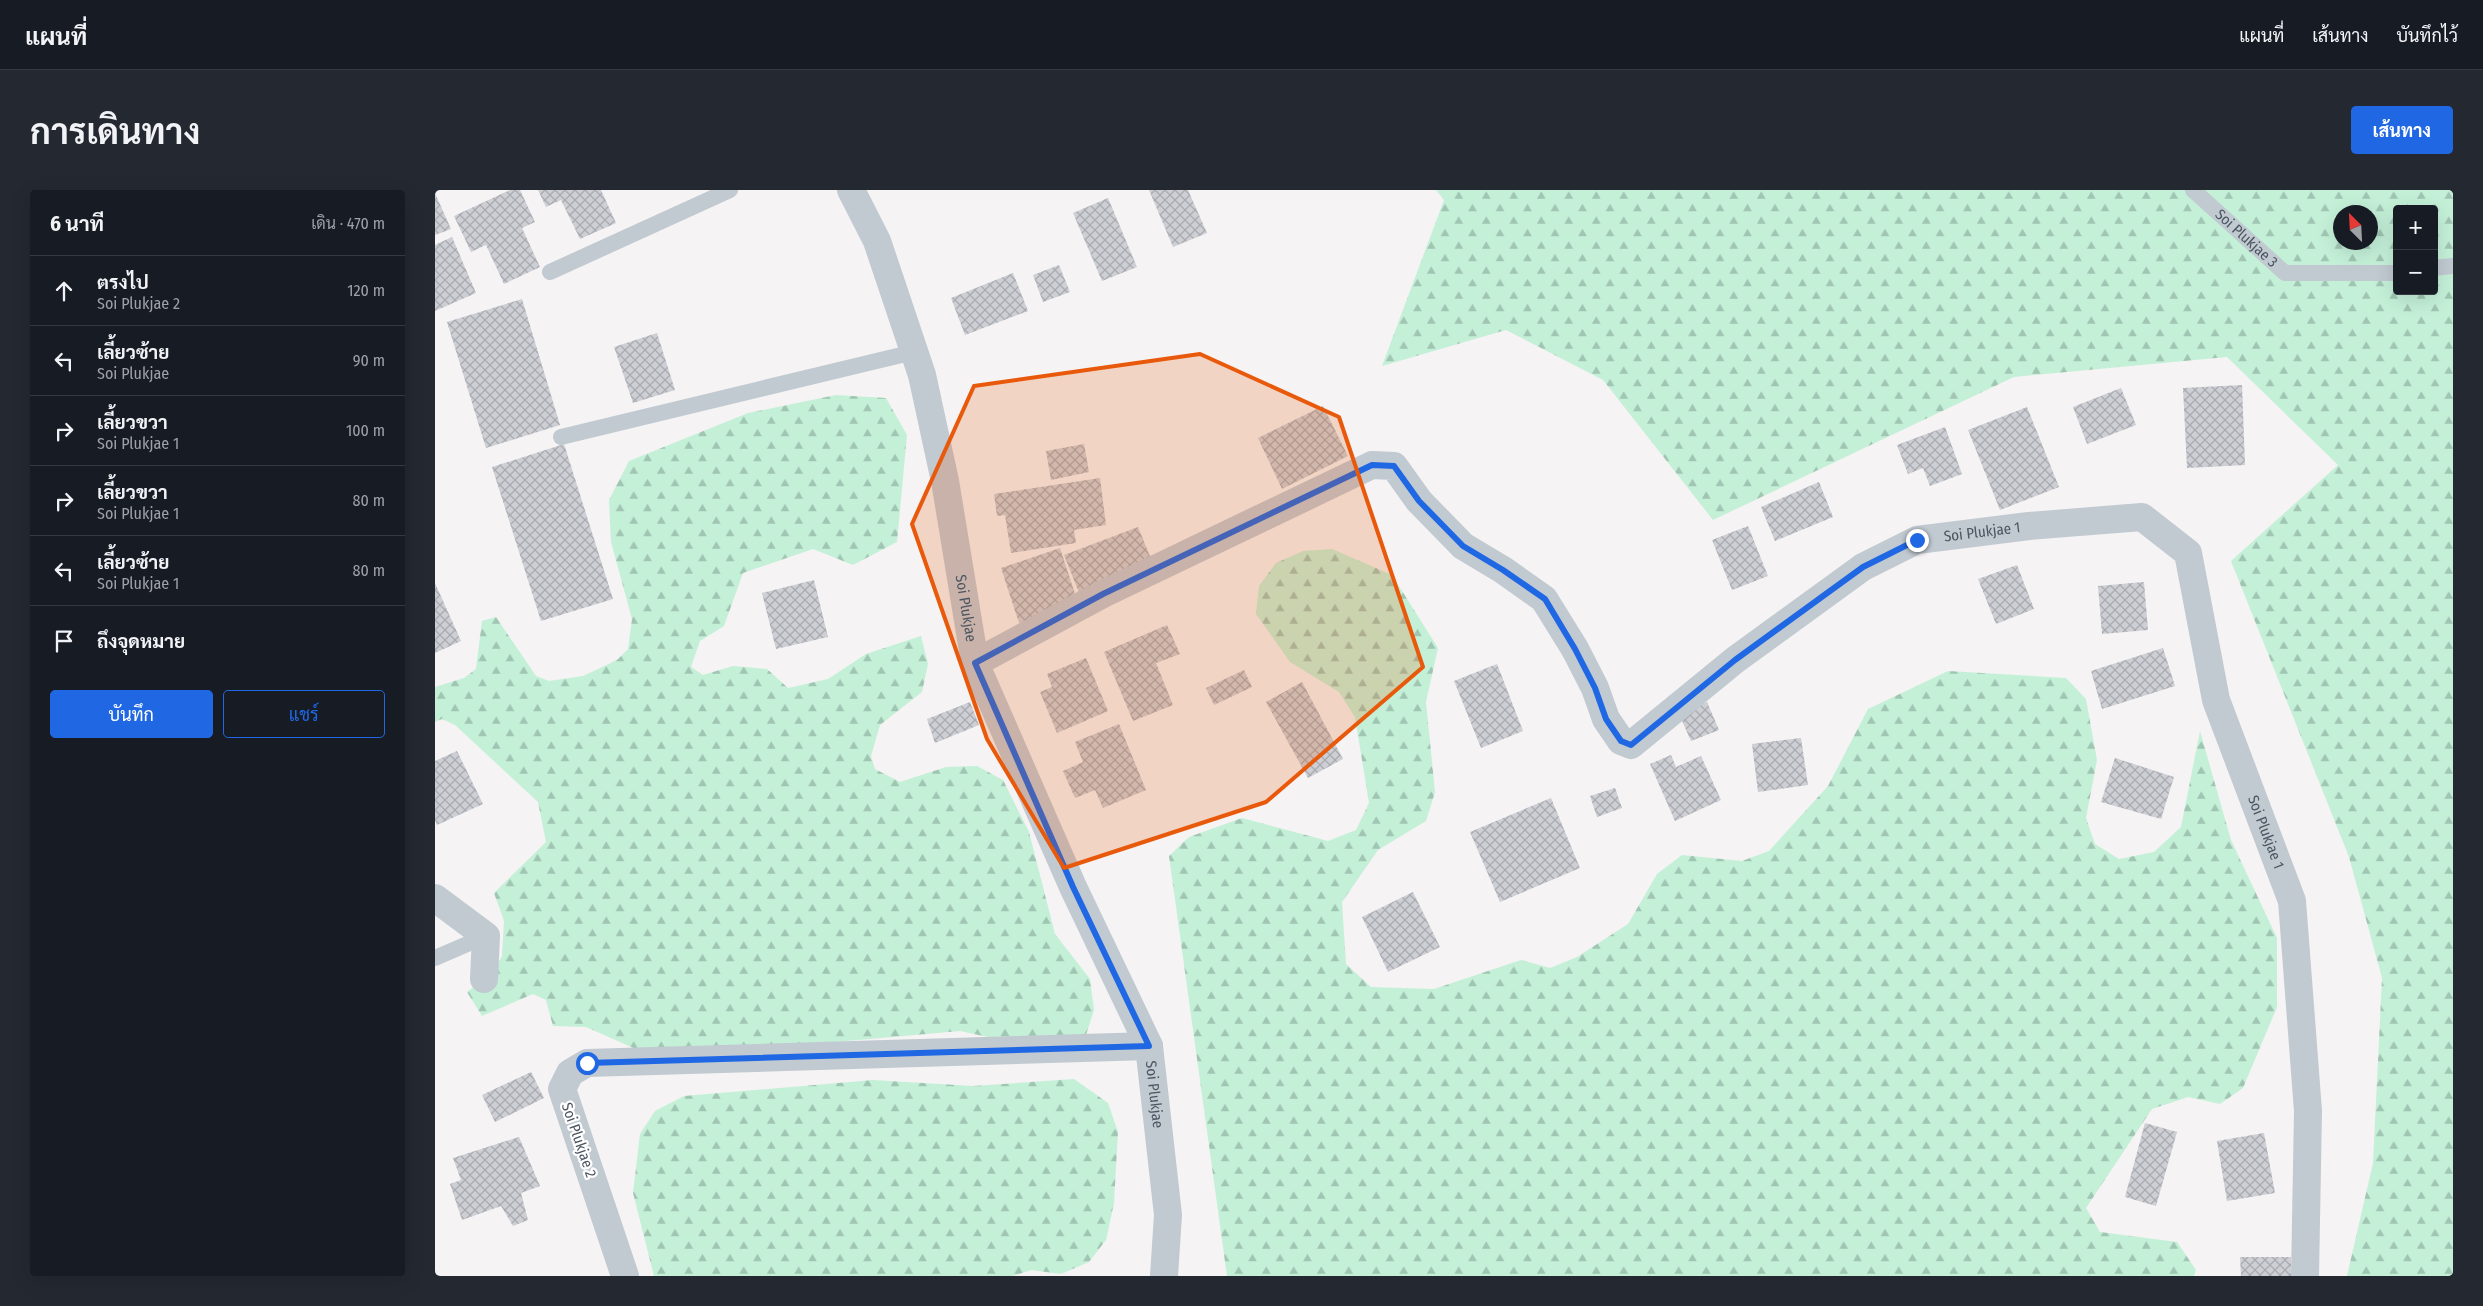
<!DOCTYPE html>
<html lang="th">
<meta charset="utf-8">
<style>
:root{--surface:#171b24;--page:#242831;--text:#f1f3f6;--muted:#9ea1a6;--line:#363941;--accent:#1f67e3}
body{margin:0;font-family:"Fira Sans Condensed",Sarabun,sans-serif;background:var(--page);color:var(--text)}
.controls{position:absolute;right:15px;top:15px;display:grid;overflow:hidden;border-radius:5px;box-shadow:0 5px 20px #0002}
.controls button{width:45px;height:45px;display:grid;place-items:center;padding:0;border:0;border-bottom:1px solid var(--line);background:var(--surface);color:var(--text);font:25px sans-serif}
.compass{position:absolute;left:1898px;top:15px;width:45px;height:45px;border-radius:50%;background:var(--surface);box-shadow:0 5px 20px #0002;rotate:336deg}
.stop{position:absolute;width:15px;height:15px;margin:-11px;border:4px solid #1f67e3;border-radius:50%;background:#fff}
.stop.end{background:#1f67e3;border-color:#fff;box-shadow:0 1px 5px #0008}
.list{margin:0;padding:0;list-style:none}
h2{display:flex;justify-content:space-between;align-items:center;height:65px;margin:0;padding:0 20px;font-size:21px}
h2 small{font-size:16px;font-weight:400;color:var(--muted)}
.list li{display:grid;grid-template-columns:32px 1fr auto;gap:15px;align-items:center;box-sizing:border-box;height:70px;padding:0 20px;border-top:1px solid var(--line)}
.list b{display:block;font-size:19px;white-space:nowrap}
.list p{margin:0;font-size:16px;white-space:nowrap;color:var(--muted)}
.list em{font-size:16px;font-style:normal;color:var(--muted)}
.actions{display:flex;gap:10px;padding:15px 20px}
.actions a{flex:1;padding:11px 0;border:1px solid var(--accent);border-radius:5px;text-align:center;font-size:18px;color:var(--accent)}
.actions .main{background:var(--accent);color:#fff}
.icon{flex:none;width:28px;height:28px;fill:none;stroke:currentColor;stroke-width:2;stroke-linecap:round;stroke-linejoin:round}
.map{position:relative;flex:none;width:2018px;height:1086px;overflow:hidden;border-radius:5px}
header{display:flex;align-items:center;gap:30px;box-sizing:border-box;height:70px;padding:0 25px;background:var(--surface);border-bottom:1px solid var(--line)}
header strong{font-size:24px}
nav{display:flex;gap:28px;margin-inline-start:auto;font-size:18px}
.intro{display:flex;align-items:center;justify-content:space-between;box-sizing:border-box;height:120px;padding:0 30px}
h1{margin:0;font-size:35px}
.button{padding:12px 22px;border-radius:5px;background:var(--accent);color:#fff;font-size:18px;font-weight:700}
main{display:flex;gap:30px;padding:0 30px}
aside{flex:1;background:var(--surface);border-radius:5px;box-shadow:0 5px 20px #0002}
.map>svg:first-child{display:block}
.forest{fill:url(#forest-firs);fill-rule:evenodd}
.building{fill:url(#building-cross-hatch)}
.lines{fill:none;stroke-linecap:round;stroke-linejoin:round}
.service{stroke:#c1c9d1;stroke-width:16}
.minor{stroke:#c1c9d1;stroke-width:28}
.route{stroke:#1f67e3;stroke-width:6}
.marked{fill:#e8590c;fill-opacity:0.2;stroke:#e8590c;stroke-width:4;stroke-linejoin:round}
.labels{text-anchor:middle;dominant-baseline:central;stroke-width:4.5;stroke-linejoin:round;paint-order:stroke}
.street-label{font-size:15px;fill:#4b5560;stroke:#fff}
</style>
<header>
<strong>แผนที่</strong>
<nav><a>แผนที่</a><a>เส้นทาง</a><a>บันทึกไว้</a></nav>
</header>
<div class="intro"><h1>การเดินทาง</h1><a class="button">เส้นทาง</a></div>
<main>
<aside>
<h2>6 นาที<small>เดิน · 470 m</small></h2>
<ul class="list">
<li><svg class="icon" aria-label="ahead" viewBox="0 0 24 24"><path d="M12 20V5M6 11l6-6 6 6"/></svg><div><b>ตรงไป</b><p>Soi Plukjae 2</p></div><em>120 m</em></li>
<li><svg class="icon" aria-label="left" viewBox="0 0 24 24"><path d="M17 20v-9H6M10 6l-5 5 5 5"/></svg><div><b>เลี้ยวซ้าย</b><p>Soi Plukjae</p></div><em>90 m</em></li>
<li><svg class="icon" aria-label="right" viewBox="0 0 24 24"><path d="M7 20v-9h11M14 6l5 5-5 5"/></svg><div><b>เลี้ยวขวา</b><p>Soi Plukjae 1</p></div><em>100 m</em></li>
<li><svg class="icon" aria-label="right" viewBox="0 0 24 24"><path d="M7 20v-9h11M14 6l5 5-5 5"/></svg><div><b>เลี้ยวขวา</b><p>Soi Plukjae 1</p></div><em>80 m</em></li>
<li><svg class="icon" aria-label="left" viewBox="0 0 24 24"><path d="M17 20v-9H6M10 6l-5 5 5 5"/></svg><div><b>เลี้ยวซ้าย</b><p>Soi Plukjae 1</p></div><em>80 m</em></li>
<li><svg class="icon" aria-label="arrive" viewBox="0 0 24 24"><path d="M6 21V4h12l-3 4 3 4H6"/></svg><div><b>ถึงจุดหมาย</b></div></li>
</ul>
<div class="actions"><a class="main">บันทึก</a><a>แชร์</a></div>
</aside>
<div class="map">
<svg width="2018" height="1086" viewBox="0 0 2018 1086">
<defs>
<pattern id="forest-firs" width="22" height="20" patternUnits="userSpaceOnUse" patternTransform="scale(1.25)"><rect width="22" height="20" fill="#c4f0d8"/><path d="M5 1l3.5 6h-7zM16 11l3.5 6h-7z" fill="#a1c5b3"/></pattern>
<pattern id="building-cross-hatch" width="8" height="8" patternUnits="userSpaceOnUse" patternTransform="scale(1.25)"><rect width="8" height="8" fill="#cdcfd5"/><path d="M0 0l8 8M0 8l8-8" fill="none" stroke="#a8abb0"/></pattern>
</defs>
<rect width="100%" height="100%" fill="#f5f3f3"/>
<path class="forest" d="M1001 0H2018V1086H1912L1938 973 1947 788 1914 667 1796 371 1903 275 1792 167 1579 187 1278 330 1168 190 1071 140 947 176 1009 10ZM1962 19H1999V101H1962ZM1906 22H1936V52H1906Z
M401 205 451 208 472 245 462 352 418 375 378 359 308 383 289 436 265 451 256 477 268 485 298 476 332 479 353 498 393 489 431 464 486 446 493 474 487 502 445 535 436 566 440 579 465 592 511 577 542 576 568 590 594 642 620 744 655 789 659 820 651 845 576 852 525 841 221 868 151 837 118 836 111 810 98 804 47 826 32 802 57 783 67 766 69 731 59 703 111 652 103 612 20 535 7 529 0 532V497L29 488 41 479 47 431 61 427 101 486 114 491 148 486 182 470 193 459 197 429 176 352 174 310 194 271 313 223Z
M897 359 957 385 1003 458 991 512 1000 602 991 631 943 660 907 712 911 774 936 797 999 799 1086 770 1115 778 1142 767 1193 734 1222 684 1247 665 1307 671 1334 661 1393 596 1433 519 1513 481 1631 488 1651 509 1662 570 1651 628 1660 654 1684 669 1719 662 1746 637 1765 541 1796 650 1842 748V817L1808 898 1785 914 1753 907 1717 919 1651 1018 1665 1042 1742 1052 1761 1080 1759 1086H792L734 666 754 647 807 628 893 651 921 640 934 613 920 527 904 502 855 472 821 424 824 396 841 373 868 361Z
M639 889 673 913 683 942 679 1013 671 1050 654 1072 626 1084 596 1080 578 1086H219L198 1003 205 944 220 921 249 906 438 890 538 896Z"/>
<path class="building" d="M75 0H85L100 32 87 38 105 77 69 94 51 55 36 62 19 26Z
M103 0H166L181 33 145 49 126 10 111 17Z
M714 0H753L772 43 738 57Z
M0 3 16 39 0 45Z
M673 8 702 77 667 91 638 23Z
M17 47 41 103 0 121V55Z
M624 75 635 102 608 112 598 85Z
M578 83 593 121 530 145 516 108Z
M87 109 125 235 51 258 12 132Z
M222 143 240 200 198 213 179 157Z
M1807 195 1810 275 1752 278 1748 198Z
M1686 198 1701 235 1652 254 1638 217Z
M888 216 913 266 847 299 823 248Z
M1592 217 1624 297 1565 320 1533 240Z
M1510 237 1527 284 1495 296 1488 278 1473 284 1462 255Z
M129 254 178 409 106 431 57 277Z
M649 254 654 282 616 290 611 261Z
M665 288 671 335 639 340 641 353 576 363 570 325 562 326 559 304Z
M1384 292 1398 327 1340 351 1326 317Z
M1313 336 1333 386 1297 400 1277 350Z
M703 337 719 376 645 405 629 365Z
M625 358 643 413 584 433 566 378Z
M1582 375 1599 419 1561 434 1543 389Z
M379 390 393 447 341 459 327 403Z
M1709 392 1713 440 1667 444 1663 396Z
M0 393 26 451 0 463Z
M732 435 745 464 721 473 738 515 698 531 669 462Z
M1728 458 1740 496 1667 519 1656 481Z
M651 468 673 521 622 543 605 502 617 497 612 484Z
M1062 474 1088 541 1046 558 1019 491Z
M809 480 817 497 779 515 771 498Z
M867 492 908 569 873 588 831 512Z
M535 512 544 535 500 553 492 529Z
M1272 512 1284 540 1256 551 1244 524Z
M684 534 711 600 668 618 660 600 640 608 628 581 648 572 640 552Z
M1366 548 1373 595 1323 602 1317 554Z
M22 561 48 614 2 635 0 630V571Z
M1236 565 1241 577 1266 566 1286 610 1240 631 1215 574Z
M1680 568 1739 587 1726 629 1666 612Z
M1180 598 1187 618 1162 627 1155 606Z
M1116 608 1145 678 1065 712 1035 642Z
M978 702 1005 757 953 782 927 727Z
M96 882 109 908 60 932 47 905Z
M1710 933 1742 942 1721 1016 1690 1007Z
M1829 943 1840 1003 1792 1011 1782 951Z
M84 947 105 996 86 1003 93 1030 78 1036 66 1016 27 1030 15 994 26 990 18 968Z
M1805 1067H1856V1086H1806Z"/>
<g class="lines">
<g class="service">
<path id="s1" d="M1758 0 1850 83H1962"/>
<path d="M1999 78 2018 76"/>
<path d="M115 82 295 0"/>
<path d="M126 247 479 162"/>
<path d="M0 768 51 746"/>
</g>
<g class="minor">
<path id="s2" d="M416 0 442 51 487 185 510 291 540 473 638 697 714 856 733 1025 729 1086"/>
<path id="s3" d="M540 473 668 404 937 275 959 276 984 311 1028 356 1068 380 1109 409 1140 459 1160 498 1171 529 1186 551 1196 555 1300 470 1428 377 1482 350 1594 336 1707 327 1753 363 1781 510 1857 711 1873 921 1870 1086"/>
<path d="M0 708 51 746 49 789"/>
<path d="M190 1086 127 899 135 883 152 873 714 856"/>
</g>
</g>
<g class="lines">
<path class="route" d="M152 873 714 856 638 697 540 473 668 404 937 275 959 276 984 311 1028 356 1068 380 1110 409 1140 459 1160 498 1171 529 1186 551 1196 555 1300 470 1428 377 1482 350"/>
</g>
<path class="marked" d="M765 164 904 227 988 477 831 612 629 678 552 549 477 334 539 196Z"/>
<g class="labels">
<g class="street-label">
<text stroke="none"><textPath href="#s1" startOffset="72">Soi Plukjae 3</textPath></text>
<text stroke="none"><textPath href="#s3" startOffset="1260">Soi Plukjae 1</textPath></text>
<text stroke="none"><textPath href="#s2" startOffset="436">Soi Plukjae</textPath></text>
<text stroke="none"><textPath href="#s3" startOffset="1770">Soi Plukjae 1</textPath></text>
<text stroke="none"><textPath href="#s2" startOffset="961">Soi Plukjae</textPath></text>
<text transform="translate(144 950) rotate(71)">Soi Plukjae 2</text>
</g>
</g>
</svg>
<div class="controls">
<button>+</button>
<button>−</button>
</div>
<svg class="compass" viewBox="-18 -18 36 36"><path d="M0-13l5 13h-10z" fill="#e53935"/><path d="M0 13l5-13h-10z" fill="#9ea1a6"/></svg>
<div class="stop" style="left:152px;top:873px"></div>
<div class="stop end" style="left:1482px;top:350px"></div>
</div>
</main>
